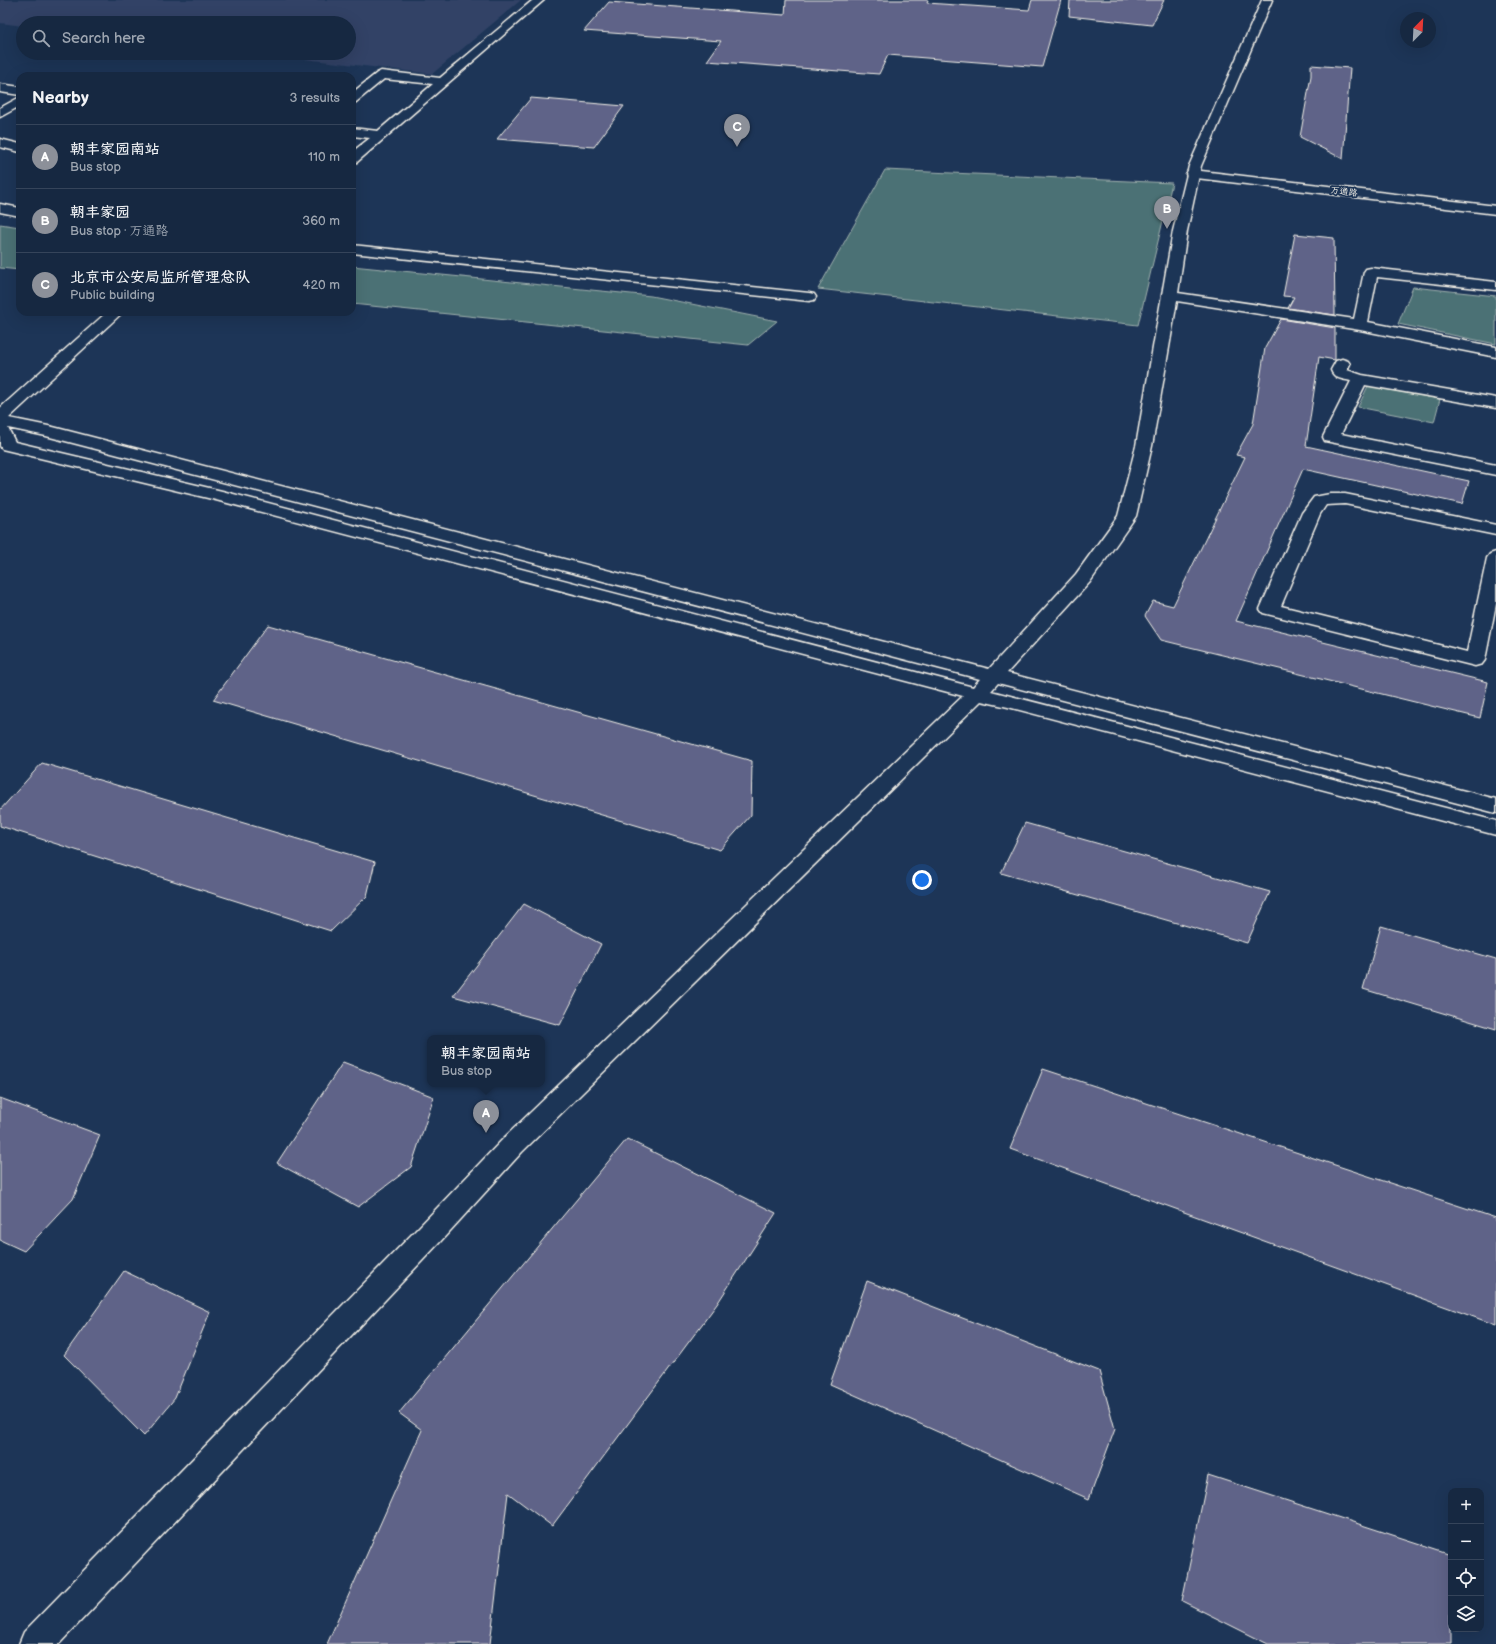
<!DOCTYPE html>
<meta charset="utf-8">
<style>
:root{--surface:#162841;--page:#1f3048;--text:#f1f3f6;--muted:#9ea6b1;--line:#35445a;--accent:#8c9099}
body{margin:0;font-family:"Balsamiq Sans","LXGW WenKai TC",sans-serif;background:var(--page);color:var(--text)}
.controls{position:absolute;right:12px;bottom:12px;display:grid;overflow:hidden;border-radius:8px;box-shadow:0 4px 16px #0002}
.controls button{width:36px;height:36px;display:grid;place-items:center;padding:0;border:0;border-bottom:1px solid var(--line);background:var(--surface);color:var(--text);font:20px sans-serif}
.compass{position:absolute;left:1400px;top:12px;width:36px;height:36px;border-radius:50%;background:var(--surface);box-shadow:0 4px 16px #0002;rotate:24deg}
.you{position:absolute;left:922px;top:880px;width:14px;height:14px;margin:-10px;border:3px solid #fff;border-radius:50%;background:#1a73e8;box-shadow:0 0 0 6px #1a73e833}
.badge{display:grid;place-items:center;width:26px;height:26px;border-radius:50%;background:var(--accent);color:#fff;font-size:13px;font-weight:700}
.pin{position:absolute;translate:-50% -33px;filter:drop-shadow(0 1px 2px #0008)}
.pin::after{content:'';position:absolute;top:21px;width:14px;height:12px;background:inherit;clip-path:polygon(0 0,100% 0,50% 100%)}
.popup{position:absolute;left:427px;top:1035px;width:118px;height:52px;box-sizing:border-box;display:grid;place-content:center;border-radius:8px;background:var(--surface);filter:drop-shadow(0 1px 3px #0005);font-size:13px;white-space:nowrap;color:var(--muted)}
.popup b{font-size:15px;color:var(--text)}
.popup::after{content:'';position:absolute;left:50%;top:100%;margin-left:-8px;border:8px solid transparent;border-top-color:var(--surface)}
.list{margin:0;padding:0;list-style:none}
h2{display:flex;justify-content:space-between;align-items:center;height:52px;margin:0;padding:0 16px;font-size:17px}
h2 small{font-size:13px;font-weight:400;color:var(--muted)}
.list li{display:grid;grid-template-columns:26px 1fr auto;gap:12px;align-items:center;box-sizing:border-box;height:64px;padding:0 16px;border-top:1px solid var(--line)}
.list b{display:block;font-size:15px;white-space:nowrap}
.list p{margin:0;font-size:13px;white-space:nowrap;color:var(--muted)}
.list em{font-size:13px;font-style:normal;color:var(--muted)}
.icon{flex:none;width:22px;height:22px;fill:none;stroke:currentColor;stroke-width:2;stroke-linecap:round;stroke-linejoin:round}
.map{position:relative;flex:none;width:1496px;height:1644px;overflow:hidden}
.search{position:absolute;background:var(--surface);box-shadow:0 4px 16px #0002;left:16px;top:16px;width:340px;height:44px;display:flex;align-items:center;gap:10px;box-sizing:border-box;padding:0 14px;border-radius:22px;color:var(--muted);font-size:15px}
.panel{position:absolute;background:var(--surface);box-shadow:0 4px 16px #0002;left:16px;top:72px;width:340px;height:244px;border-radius:12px}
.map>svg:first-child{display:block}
.built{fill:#314366}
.green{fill:#4c7174;stroke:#a0b1ae}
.building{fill:#5f6388;stroke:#f4f1e8}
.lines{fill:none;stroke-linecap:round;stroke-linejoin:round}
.minor-casing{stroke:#f4f1e8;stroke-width:3}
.major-casing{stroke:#f4f1e8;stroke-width:3}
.minor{fill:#1d3557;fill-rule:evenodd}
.major{fill:#1d3557;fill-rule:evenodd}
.labels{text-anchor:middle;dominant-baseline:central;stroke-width:3.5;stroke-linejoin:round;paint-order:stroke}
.far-street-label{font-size:9px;fill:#f4f1e8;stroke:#1d3557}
</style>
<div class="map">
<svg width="1496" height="1644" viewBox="0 0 1496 1644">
<rect width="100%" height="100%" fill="#1d3557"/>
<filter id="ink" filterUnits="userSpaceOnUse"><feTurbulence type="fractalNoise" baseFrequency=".025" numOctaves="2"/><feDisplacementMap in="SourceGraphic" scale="8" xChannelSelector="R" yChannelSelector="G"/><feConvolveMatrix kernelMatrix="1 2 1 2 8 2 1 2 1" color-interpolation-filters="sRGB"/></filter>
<g filter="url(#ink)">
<path class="built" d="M0 0H521L432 74 253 53H349V23H23V26L0 23Z"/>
<path class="green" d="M885 170 1172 183 1138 325 818 289Z
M0 224 20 227V270L0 268Z
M352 266 651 296 777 321 748 345 352 304Z
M1413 287 1496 296V344L1398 324Z
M1368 386 1440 399 1434 422 1358 407Z"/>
<path class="building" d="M786 0H928L927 3 1029 10 1032 0H1061L1042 67 888 55 879 74 707 61 721 41 584 31 609 2 785 15Z
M1070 0H1164L1152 25 1069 16Z
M1311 65 1350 68 1343 159 1300 137 1311 76Z
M531 98 624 106 594 147 497 139Z
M1295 234 1334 238 1335 315 1288 308 1294 297 1283 296Z
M1281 319 1335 328V360L1319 357 1306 446 1469 481 1462 504 1303 469 1236 621 1488 682 1480 718 1161 640 1145 616 1153 601 1173 606 1245 457 1236 455 1253 424 1265 348Z
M268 625 752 761 751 815 720 850 213 700Z
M42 763 375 862 367 896 331 931 0 826V810Z
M1025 823 1270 892 1247 943 1001 873Z
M524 904 601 944 560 1025 453 996Z
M1381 926 1496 959V1029L1363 989Z
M343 1062 434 1097 411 1167 358 1207 277 1163Z
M1043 1069 1496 1218V1325L1010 1149Z
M0 1098 100 1135 73 1199 24 1251 0 1240Z
M627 1139 776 1213 717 1304 552 1526 508 1493 490 1644H327L422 1430 399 1413Z
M124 1271 210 1312 175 1398 144 1436 64 1355Z
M867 1281 1099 1371 1115 1429 1089 1499 830 1384Z
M1208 1475 1451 1554V1644H1268L1182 1601Z"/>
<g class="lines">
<defs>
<path id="minor" d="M533 0H544L357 162 352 163V152L370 138 352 136V128L378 131 433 84 384 79 356 102 352 103V93L377 73 381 71 440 78Z
M1262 0H1272L1201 166 1187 231 1178 293 1354 319 1364 272 1366 269 1371 268 1496 282V290L1377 277 1368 322 1496 347V357L1360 330 1177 301 1152 446 1136 516 1090 582 1007 673 1496 799V813L998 683 991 691 1496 821V835L1008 707 981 701 522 1152 439 1243 59 1644H19L24 1632 419 1227 504 1138 963 696 212 499 2 449 0 446V408L107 312H123L9 418 53 427 989 669 1076 574 1118 516 1136 446 1173 231 1189 166ZM8 428 46 436 980 679 973 687 222 491 15 442Z
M0 84 20 87V95L0 92Z
M20 97V106L0 117V108Z
M0 139 20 144V152L0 147Z
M0 204 20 208V216L0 212Z
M352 245 809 293 814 294 816 297 814 300 809 301 352 253Z
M1342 359 1348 361 1350 364 1347 370 1362 375 1496 398V408L1365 385 1341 434 1496 465V475L1325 441 1323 437 1351 381C1343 379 1334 379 1331 370L1336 361Z
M1330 494H1345L1496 525V535L1345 504 1326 505 1320 514 1281 606 1467 652 1487 558 1490 554 1496 552V604L1485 660 1482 664 1475 666 1263 613 1260 609 1302 513 1314 497Z"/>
<path id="major" d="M1193 170 1496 206V214L1188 177 1186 174 1188 171Z"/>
</defs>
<use href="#minor" class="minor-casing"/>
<use href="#major" class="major-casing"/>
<use href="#minor" class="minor"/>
<use href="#major" class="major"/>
</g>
</g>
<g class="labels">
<g class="far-street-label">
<text transform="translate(1344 192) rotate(7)">万通路</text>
</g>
</g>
</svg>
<div class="controls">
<button>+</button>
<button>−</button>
<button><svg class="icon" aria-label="locate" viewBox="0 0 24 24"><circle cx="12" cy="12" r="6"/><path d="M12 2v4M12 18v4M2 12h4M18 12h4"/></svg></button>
<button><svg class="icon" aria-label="layers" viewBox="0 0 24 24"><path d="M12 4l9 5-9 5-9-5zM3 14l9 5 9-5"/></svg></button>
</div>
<svg class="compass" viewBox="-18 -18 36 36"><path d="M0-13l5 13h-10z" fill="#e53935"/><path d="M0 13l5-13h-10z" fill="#9ea6b1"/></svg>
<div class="you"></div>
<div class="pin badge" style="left:486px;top:1133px">A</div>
<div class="popup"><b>朝丰家园南站</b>Bus stop</div>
<div class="pin badge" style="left:1167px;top:229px">B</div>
<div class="pin badge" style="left:737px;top:147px">C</div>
<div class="search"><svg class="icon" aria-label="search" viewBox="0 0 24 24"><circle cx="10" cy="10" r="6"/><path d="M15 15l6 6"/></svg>Search here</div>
<section class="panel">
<h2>Nearby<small>3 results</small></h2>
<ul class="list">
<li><span class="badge">A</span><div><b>朝丰家园南站</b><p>Bus stop</p></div><em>110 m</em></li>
<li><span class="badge">B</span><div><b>朝丰家园</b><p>Bus stop · 万通路</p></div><em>360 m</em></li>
<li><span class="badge">C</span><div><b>北京市公安局监所管理总队</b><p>Public building</p></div><em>420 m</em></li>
</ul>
</section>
</div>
